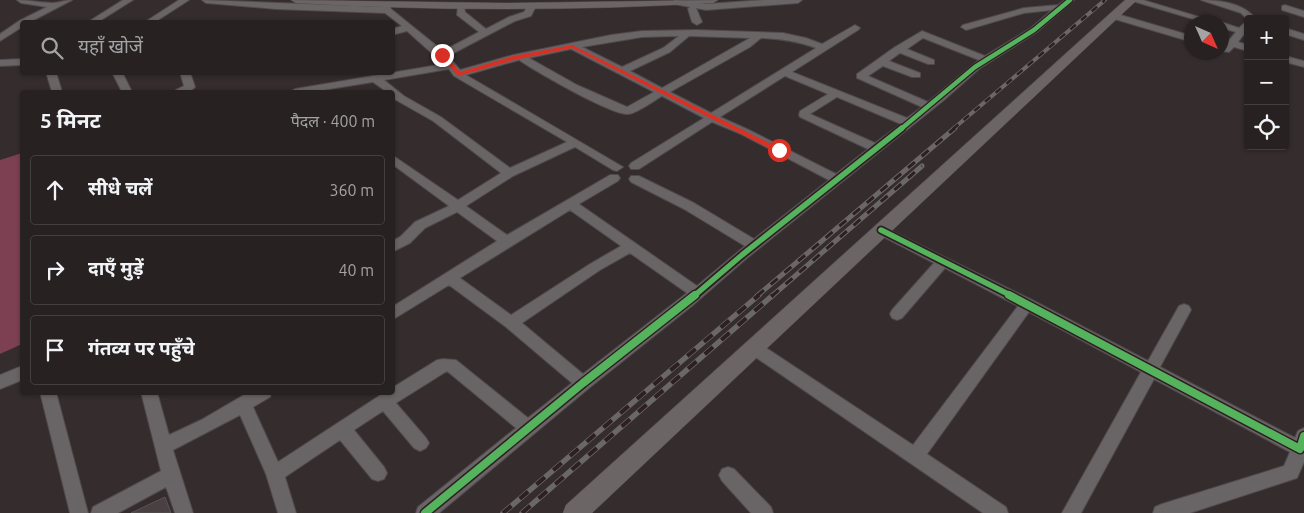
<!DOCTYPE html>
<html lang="hi">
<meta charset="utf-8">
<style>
:root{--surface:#272122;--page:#332e2f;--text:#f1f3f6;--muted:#a4a3a5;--line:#433e40}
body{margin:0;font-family:Ubuntu,"Noto Sans Devanagari",sans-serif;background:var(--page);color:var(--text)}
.controls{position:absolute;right:15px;top:15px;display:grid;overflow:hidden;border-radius:5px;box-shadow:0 1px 4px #0004}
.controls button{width:45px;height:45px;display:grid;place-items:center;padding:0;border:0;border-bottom:1px solid var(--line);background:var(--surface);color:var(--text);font:25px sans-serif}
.compass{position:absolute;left:1184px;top:15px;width:45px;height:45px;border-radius:50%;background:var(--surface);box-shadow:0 1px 4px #0004;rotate:135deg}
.stop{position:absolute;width:15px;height:15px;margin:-11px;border:4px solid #d93025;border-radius:50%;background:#fff}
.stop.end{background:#d93025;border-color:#fff;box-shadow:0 1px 5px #0008}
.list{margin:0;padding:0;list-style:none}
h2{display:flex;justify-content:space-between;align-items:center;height:65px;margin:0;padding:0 20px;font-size:21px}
h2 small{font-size:16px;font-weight:400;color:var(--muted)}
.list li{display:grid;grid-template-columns:32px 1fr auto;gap:15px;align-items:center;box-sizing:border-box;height:70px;margin:0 10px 10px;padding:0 10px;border:1px solid var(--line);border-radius:5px}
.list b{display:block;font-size:19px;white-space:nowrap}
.list em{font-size:16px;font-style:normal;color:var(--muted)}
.icon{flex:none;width:28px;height:28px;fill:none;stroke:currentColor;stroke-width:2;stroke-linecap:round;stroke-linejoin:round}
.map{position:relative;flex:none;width:1304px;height:513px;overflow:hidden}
.search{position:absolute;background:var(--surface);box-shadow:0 1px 4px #0004;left:20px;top:20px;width:375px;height:55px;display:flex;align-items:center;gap:12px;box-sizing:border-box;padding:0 18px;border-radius:5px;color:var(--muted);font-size:19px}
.panel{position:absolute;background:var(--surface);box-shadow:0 1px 4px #0004;left:20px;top:90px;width:375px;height:305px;border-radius:5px}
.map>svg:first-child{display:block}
.forest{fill:#7c4052}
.building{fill:#484042;stroke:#5b5455}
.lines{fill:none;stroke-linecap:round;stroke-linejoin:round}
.minor-casing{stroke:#50494b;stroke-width:2}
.major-casing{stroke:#50494b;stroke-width:1}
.minor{fill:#696465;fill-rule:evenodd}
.major{fill:#6b6566;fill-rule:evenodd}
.rail-far2-casing{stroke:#6b6768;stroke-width:4}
.rail-far1-casing{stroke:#6b6768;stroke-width:5}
.rail-casing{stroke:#6b6768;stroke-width:5.5}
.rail-far2{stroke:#2d1f22;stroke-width:2.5;stroke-dasharray:7;stroke-linecap:butt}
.rail-far1{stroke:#2d1f22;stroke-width:3;stroke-dasharray:9;stroke-linecap:butt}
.rail{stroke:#2d1f22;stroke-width:4;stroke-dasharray:11;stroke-linecap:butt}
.cycleway-far2-casing{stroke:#2d1f22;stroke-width:7}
.cycleway-far1-casing{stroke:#2d1f22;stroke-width:9}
.cycleway-casing{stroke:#2d1f22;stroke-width:11}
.cycleway-far2{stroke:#56b35d;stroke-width:4.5}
.cycleway-far1{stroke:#56b35d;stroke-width:5.5}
.cycleway{stroke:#56b35d;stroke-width:8}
.route{fill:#d93025}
</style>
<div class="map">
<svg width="1304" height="513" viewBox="0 0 1304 513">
<rect width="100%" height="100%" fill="#342c2d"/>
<path class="forest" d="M22 153V344L0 354V160Z"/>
<path class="building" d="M165 497 171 513H131Z"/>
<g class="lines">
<defs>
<path id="minor" d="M17 0C29 0 42 3 53 3 59 3 65 0 72 0L30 22H22V27L0 41V34L19 21 47 7 21 3Z
M123 0H133L98 22H88Z
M179 0H189L155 22H145Z
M202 0 382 7 383 3H389L391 9 443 51 479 32 457 15 458 5H464L465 12 486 29 509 17 524 12 529 4H535L536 6 531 16 515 21 448 56 460 70 513 55 611 35 642 31 696 30 783 33 806 38 822 44 855 25 860 28 858 30 792 72 907 118 922 107 857 78V74L895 47 922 31 985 56 1031 28 1052 10 1024 13 966 30 961 27 963 25 1024 8 1058 5 1065 0H1074L1037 32 979 69 944 100 747 258 693 305 589 388 439 513H416L418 507 516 428 447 371 396 403 426 438 429 443 426 448 420 451 414 448 383 411 354 430 384 467 387 473 384 479 378 481 372 479 340 440 285 477 296 513H278L266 474 240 415 173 450 193 513H175L166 487 118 513H91L93 507 161 471 141 392H157L169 435 201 420 249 392H272L270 397 253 407 278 462 379 396 385 392H392V388L437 360 443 359 456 360 528 418 572 383 506 327 449 285 392 320V307L497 241 457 212 425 228 410 243 392 252V241L400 237 415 222 449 206 392 164V155L458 200 501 173 433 121 396 100 392 97V92H387L373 82 311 92H290L295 89 444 64 407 31 392 35V29L402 26 385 13 276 9 206 3ZM679 36 663 48 622 67 582 47 642 37ZM689 36 750 38 662 88 630 71 670 52ZM761 38C781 39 797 41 816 48L711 113 670 92 750 47ZM923 38 979 60 928 102 868 76 883 66 912 77H920V73L889 61 900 53 928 64H934V60L907 49ZM571 49 654 92 627 107 577 85 529 58ZM519 60C535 71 611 115 628 114 636 114 655 100 662 96L704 118 631 163 629 166 631 169H639L712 122 741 134 829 180 754 239 694 203 639 176H631L629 179 631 182 684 209 745 246 697 286 579 204 618 181 620 178 618 175H610L507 235 466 206 513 176 575 147 613 170 617 171 623 167 466 75ZM449 69 454 76 567 142 510 168 441 117 404 96 384 80ZM785 76 828 94 800 111 799 115 800 117 868 149 836 174 749 130 720 117ZM837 97 901 124 875 143 810 114ZM570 210 621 246 590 264 511 315 460 278ZM630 253 687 293 583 374 522 323 600 270Z
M674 0 706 4 764 0H802L798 3 706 10 696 8 702 22 697 25 692 22 688 9 690 7 674 4Z
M1129 0H1143L1216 22H1203Z
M1201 0C1219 0 1243 3 1255 18L1248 20 1241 13Z
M1285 5 1304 11V17L1282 10V6Z
M1114 13 1192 36V42L1111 18V14Z
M1248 20V29L1238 42 1248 45V51L1234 47 1229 52 1222 51V45L1224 46 1236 32 1222 28 1221 22 1239 28Z
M1285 28 1304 34V40L1285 34Z
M1285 56 1304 61V67L1285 62Z
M22 59V65L0 66V60Z
M46 72H56L62 92H52Z
M112 72H122L132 92H122Z
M180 72H190L195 87C190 93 183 92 175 92L176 90 184 86Z
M881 226 1032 300 1148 361 1179 306 1184 304 1189 306 1191 310 1160 367 1295 438 1298 431 1304 428V462L1297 478 1190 513H1153L1155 507 1162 504 1284 466 1290 452 1154 379 1081 513H1062L1141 372 1029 312 927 454 1006 507 1008 513H983L748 352 746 348 748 344 754 342 760 344 913 445 1018 306 945 268 902 318 897 320 892 318 890 314 892 310 934 263 876 233 874 230 876 227Z
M22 366V380L0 389V375Z
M40 392H56L88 513H70Z
M728 467 734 469 771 507 773 513H751L722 481 719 475 722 469Z"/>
<path id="major" d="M291 0 505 3 718 0 713 3C574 11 435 11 296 3Z
M1125 0H1137L592 513H563L566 505Z"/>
</defs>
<use href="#minor" class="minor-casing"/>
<use href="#major" class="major-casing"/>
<use href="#minor" class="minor"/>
<use href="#major" class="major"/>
<defs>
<path id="rail-far2" d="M953 129 1105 0"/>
<path id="rail-far1" d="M757 296 955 128
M772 296 922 166"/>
<path id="rail" d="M503 513 759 295
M522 513 773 295"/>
</defs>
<use href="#rail-far2" class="rail-far2-casing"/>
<use href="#rail-far1" class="rail-far1-casing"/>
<use href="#rail" class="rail-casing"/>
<use href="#rail-far2" class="rail-far2"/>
<use href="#rail-far1" class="rail-far1"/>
<use href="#rail" class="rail"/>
<defs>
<path id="cycleway-far2" d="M901 129 975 67 1034 30 1070 0"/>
<path id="cycleway-far1" d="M881 230 1012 296
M694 296 742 255 902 128"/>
<path id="cycleway" d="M1009 295 1300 449 1304 436
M425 513 583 383 695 295"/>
</defs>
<use href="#cycleway-far2" class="cycleway-far2-casing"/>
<use href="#cycleway-far1" class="cycleway-far1-casing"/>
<use href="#cycleway" class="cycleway-casing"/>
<use href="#cycleway-far2" class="cycleway-far2"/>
<use href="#cycleway-far1" class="cycleway-far1"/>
<use href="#cycleway" class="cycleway"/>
</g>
<path class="route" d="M572 45 781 149 782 150 777 152 572 48 514 60 458 76 439 55 444 54 460 72 513 56Z"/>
</svg>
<div class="controls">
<button>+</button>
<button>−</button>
<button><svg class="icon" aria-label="locate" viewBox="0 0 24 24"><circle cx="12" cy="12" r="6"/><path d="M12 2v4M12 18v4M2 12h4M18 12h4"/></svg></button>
</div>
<svg class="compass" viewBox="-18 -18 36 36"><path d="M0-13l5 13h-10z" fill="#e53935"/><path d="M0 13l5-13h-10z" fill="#a4a3a5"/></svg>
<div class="stop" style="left:779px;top:150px"></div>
<div class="stop end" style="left:442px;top:55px"></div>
<div class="search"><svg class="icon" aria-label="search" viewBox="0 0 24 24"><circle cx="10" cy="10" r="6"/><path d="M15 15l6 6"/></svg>यहाँ खोजें</div>
<section class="panel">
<h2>5 मिनट<small>पैदल · 400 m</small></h2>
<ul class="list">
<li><svg class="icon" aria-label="ahead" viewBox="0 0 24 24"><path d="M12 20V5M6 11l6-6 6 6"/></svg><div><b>सीधे चलें</b></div><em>360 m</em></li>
<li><svg class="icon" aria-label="right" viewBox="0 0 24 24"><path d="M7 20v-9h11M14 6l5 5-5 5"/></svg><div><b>दाएँ मुड़ें</b></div><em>40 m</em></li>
<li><svg class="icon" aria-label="arrive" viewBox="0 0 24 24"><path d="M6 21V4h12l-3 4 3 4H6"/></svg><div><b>गंतव्य पर पहुँचे</b></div></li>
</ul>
</section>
</div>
